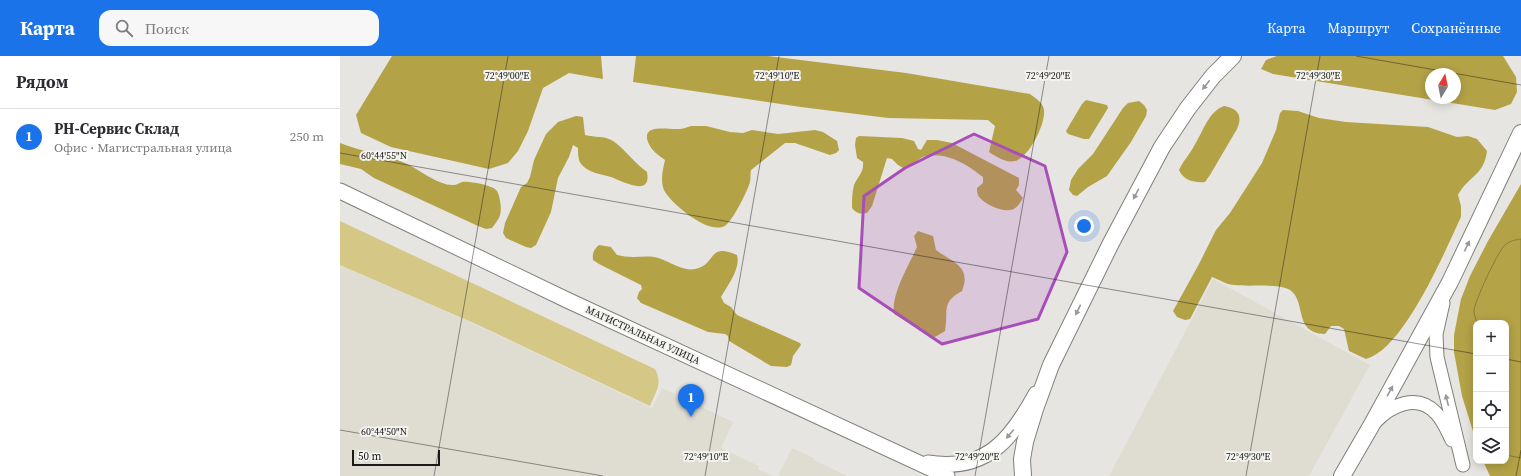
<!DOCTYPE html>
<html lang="ru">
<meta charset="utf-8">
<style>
:root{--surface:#fff;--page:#f7f7f7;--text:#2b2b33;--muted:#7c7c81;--line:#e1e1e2;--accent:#1a73e8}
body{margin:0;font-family:"Source Serif 4",serif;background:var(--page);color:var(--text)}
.controls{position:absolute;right:12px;bottom:12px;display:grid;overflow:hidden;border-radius:8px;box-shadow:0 2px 10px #0003}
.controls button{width:36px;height:36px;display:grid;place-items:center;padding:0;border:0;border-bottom:1px solid var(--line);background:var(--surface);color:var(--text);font:20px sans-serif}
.compass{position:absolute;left:1085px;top:12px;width:36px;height:36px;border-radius:50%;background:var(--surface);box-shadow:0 2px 10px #0003;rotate:10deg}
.scale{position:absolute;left:12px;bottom:10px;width:88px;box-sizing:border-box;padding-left:4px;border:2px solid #1a1918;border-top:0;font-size:11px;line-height:14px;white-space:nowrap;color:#1a1918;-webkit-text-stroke:3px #f3f3ef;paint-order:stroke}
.you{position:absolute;left:744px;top:170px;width:14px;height:14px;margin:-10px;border:3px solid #fff;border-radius:50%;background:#1a73e8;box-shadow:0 0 0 6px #1a73e833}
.badge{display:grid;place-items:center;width:26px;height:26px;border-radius:50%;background:var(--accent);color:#fff;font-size:13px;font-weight:700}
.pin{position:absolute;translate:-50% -33px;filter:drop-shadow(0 1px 2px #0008)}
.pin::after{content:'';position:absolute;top:21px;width:14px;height:12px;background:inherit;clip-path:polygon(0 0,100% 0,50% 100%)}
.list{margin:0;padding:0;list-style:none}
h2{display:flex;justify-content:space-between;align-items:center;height:52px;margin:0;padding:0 16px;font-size:17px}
h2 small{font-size:13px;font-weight:400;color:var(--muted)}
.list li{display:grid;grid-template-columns:26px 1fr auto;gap:12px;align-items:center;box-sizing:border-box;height:56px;padding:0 16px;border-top:1px solid var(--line)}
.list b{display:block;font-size:15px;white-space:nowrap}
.list p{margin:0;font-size:13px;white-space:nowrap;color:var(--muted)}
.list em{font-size:13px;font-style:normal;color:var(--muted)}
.icon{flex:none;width:22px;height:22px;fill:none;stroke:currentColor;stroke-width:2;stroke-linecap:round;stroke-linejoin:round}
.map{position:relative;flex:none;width:1181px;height:420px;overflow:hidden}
header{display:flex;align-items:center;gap:24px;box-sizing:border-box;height:56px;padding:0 20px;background:var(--accent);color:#fff}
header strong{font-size:19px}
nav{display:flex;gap:22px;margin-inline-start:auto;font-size:14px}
.search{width:280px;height:36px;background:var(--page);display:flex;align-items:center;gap:10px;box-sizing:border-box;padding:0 14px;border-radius:12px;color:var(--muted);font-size:15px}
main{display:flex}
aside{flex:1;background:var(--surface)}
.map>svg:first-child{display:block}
.built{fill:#dfddd2}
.green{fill:#d5c886}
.forest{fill:#b4a247;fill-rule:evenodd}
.water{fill:#b5a347;stroke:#867a39}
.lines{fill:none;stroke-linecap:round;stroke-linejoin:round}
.tertiary-casing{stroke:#7f7f7b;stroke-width:15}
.secondary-casing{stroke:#7f7f7b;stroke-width:17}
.primary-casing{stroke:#7f7f7b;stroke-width:18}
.tertiary{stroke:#fff;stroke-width:13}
.secondary{stroke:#fff;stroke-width:15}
.primary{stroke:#fff;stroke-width:16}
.oneway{fill:#989897}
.marked{fill:#a84eb9;fill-opacity:0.2;stroke:#a84eb9;stroke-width:3;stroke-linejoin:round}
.ticks{fill:none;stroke:#1a1918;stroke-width:1;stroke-opacity:0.45}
.labels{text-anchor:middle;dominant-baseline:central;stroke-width:4;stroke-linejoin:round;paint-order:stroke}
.street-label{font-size:10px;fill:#1a1918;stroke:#f3f3ef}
.ticks-label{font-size:10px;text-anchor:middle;fill:#1a1918;stroke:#f3f3ef;stroke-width:4;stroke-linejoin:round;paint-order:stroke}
</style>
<header>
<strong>Карта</strong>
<div class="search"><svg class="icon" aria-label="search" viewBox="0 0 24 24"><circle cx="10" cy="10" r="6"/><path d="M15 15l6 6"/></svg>Поиск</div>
<nav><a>Карта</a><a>Маршрут</a><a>Сохранённые</a></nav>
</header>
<main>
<aside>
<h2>Рядом<small></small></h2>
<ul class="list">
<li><span class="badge">1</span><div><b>РН-Сервис Cклад</b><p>Офис · Магистральная улица</p></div><em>250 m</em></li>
</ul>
</aside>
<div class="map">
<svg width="1181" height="420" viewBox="0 0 1181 420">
<rect width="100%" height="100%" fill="#e6e5e2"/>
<path class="built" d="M0 209 136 269 312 352 322 332 393 366 381 392 419 410 418 413 433 420H0Z
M873 223 1030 309 969 420H769Z
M452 392 474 402V404L507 420H438Z"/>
<path class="green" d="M0 165 315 313C323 328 316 335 310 350L138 269 0 209Z"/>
<path class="forest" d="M52 0H261L263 23 229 17 203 32 188 75 178 95 168 107 149 113 51 91 21 77 16 59Z
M296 0H428L566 17 690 38C695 42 703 46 704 54 706 67 689 102 675 105 665 107 657 101 649 96L655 70 648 64 548 62 461 51 293 26Z
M937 0H1163L1176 21 1177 36 1171 48 1155 54 933 18 921 13 926 4ZM1091 18H1115V42H1091Z
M746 44 767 49 768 52 749 83H744L728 78 726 75 742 48Z
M799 45 804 49 807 54 806 60 791 86 767 120 748 131 737 140 733 139 729 134 731 124 738 113 753 98 783 52 788 47Z
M884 50C898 52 903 60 897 73L870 119 865 126C854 127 843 124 839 114 843 105 850 98 854 90 863 76 868 56 884 50Z
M943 54 958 55 979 62 1006 66 1088 71 1117 81 1128 80 1137 83 1147 95C1144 120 1128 120 1118 139L1121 150V161C1105 195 1064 293 1026 303L1009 295 1004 273 999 270H991L985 278C953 277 967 246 950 234 938 227 909 231 895 229 887 229 880 224 872 221L850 263 845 264 837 261 833 255 859 208 876 174 890 157 922 107 936 74 940 57Z
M236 60 243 61 245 79C255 82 264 79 273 85 284 92 294 107 307 116 312 142 282 125 271 121 261 118 249 117 242 109 238 105 238 98 238 92L233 89 229 101 218 122 211 156 196 189 191 192 186 191 166 182 163 177 165 167 181 131 187 127 190 121 194 104 206 78 218 66Z
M351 70H366L390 76 403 77 412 74 438 78 475 74 483 76 497 85 499 94 496 97 490 99 455 87H445L411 114C410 118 411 122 410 126 408 134 393 164 386 169 371 181 331 148 324 134 320 124 323 113 325 104 318 99 311 94 308 86 301 67 329 74 339 73 343 73 347 71 351 70Z
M519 80 562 82 574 85 578 93 581 94 587 84H597L612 87 679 122V129L676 134 683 142C680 147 677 153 670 154 661 156 645 148 639 141 637 138 637 135 637 132L643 127V121C627 108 604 94 583 101 576 104 572 110 565 113L558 109 552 103 547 102 532 150 527 157C520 158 517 158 512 152 512 145 512 136 514 129 518 120 524 117 523 106L517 102 515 89 516 82Z
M0 87C22 96 46 98 67 108 80 114 99 130 114 129 116 129 119 127 122 126 129 125 153 129 157 135 160 140 162 153 160 159 159 163 155 168 152 172L146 173 138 170 34 122 21 113 0 108Z
M1181 128V183C1174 184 1169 185 1164 190 1158 196 1134 246 1134 255 1134 259 1136 263 1137 267L1136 385 1122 340 1114 296V279L1121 243 1130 220 1148 185Z
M578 175 593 180 596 194C612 206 632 210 622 235 600 247 609 255 605 275L595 281 590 280 554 258C551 238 569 209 577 191L574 180Z
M259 189 271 191 277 199C282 200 288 201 293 201 300 201 307 200 314 201 327 203 342 216 355 213 377 209 367 186 397 199 401 213 387 230 381 241L384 247 391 251 397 259 460 287 461 289 453 300 451 309 447 311 431 310 389 285 388 280 385 278 368 276 301 247 297 242 299 236 302 233 301 229 259 208 253 204C252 197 254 193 259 189Z
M1166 399 1181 402V420H1150L1143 405H1166Z"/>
<path class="water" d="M1181 183V402L1166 399V267H1137C1136 263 1134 259 1134 255 1134 246 1158 196 1164 190 1169 185 1174 184 1181 183Z"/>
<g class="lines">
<defs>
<path id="tertiary" d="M1103 247 1096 278 1097 301 1123 409
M1035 366C1051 349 1077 337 1096 357 1103 364 1107 374 1112 384"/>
<path id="secondary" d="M0 135 227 244 607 420
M588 407C646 416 671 384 696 338"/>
<path id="primary" d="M683 420 682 403 685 386 695 353 711 309 771 187 822 91 848 52 873 20 893 0
M1002 420 1031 370 1110 226 1181 77"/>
</defs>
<use href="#tertiary" class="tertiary-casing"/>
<use href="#secondary" class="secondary-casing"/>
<use href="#primary" class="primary-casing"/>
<use href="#tertiary" class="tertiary"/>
<use href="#secondary" class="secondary"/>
<use href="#primary" class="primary"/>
</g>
<defs><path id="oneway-solid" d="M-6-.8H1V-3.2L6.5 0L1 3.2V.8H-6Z"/></defs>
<g class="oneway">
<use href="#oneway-solid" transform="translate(866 29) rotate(128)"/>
<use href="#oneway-solid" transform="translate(796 138) rotate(118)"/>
<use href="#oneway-solid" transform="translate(1127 190) rotate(-64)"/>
<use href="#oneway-solid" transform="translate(738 254) rotate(116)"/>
<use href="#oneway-solid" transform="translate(1050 335) rotate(-61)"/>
<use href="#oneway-solid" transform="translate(1107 344) rotate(-104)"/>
<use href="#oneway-solid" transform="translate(670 378) rotate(130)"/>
</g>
<path class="marked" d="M634 78 705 110 727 196 698 263 602 288 519 232 524 140 565 112Z"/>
<path class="ticks" d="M1016 0 1181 29M0 97 1136 298M1166 303 1181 306M0 374 263 420M94 420 168 0M365 420 439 0M635 420 709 0M906 420 980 0M1176 420 1181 394"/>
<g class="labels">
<g class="street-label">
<text transform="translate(303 279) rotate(25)">МАГИСТРАЛЬНАЯ УЛИЦА</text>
</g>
</g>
<g class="ticks-label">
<text x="167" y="23">72°49'00"E</text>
<text x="437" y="23">72°49'10"E</text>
<text x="708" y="23">72°49'20"E</text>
<text x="978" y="23">72°49'30"E</text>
<text x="44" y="103">60°44'55"N</text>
<text x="44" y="379">60°44'50"N</text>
<text x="366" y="404">72°49'10"E</text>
<text x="637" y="404">72°49'20"E</text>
<text x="908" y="404">72°49'30"E</text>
</g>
</svg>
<div class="controls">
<button>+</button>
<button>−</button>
<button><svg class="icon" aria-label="locate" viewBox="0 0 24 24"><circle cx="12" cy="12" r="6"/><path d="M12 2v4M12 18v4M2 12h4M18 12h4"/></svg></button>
<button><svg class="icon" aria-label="layers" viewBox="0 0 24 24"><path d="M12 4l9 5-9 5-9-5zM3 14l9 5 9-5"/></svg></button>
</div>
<svg class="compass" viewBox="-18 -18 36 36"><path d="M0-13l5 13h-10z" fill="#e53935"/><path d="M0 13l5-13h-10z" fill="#7c7c81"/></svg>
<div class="scale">50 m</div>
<div class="you"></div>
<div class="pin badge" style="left:351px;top:361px">1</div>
</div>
</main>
